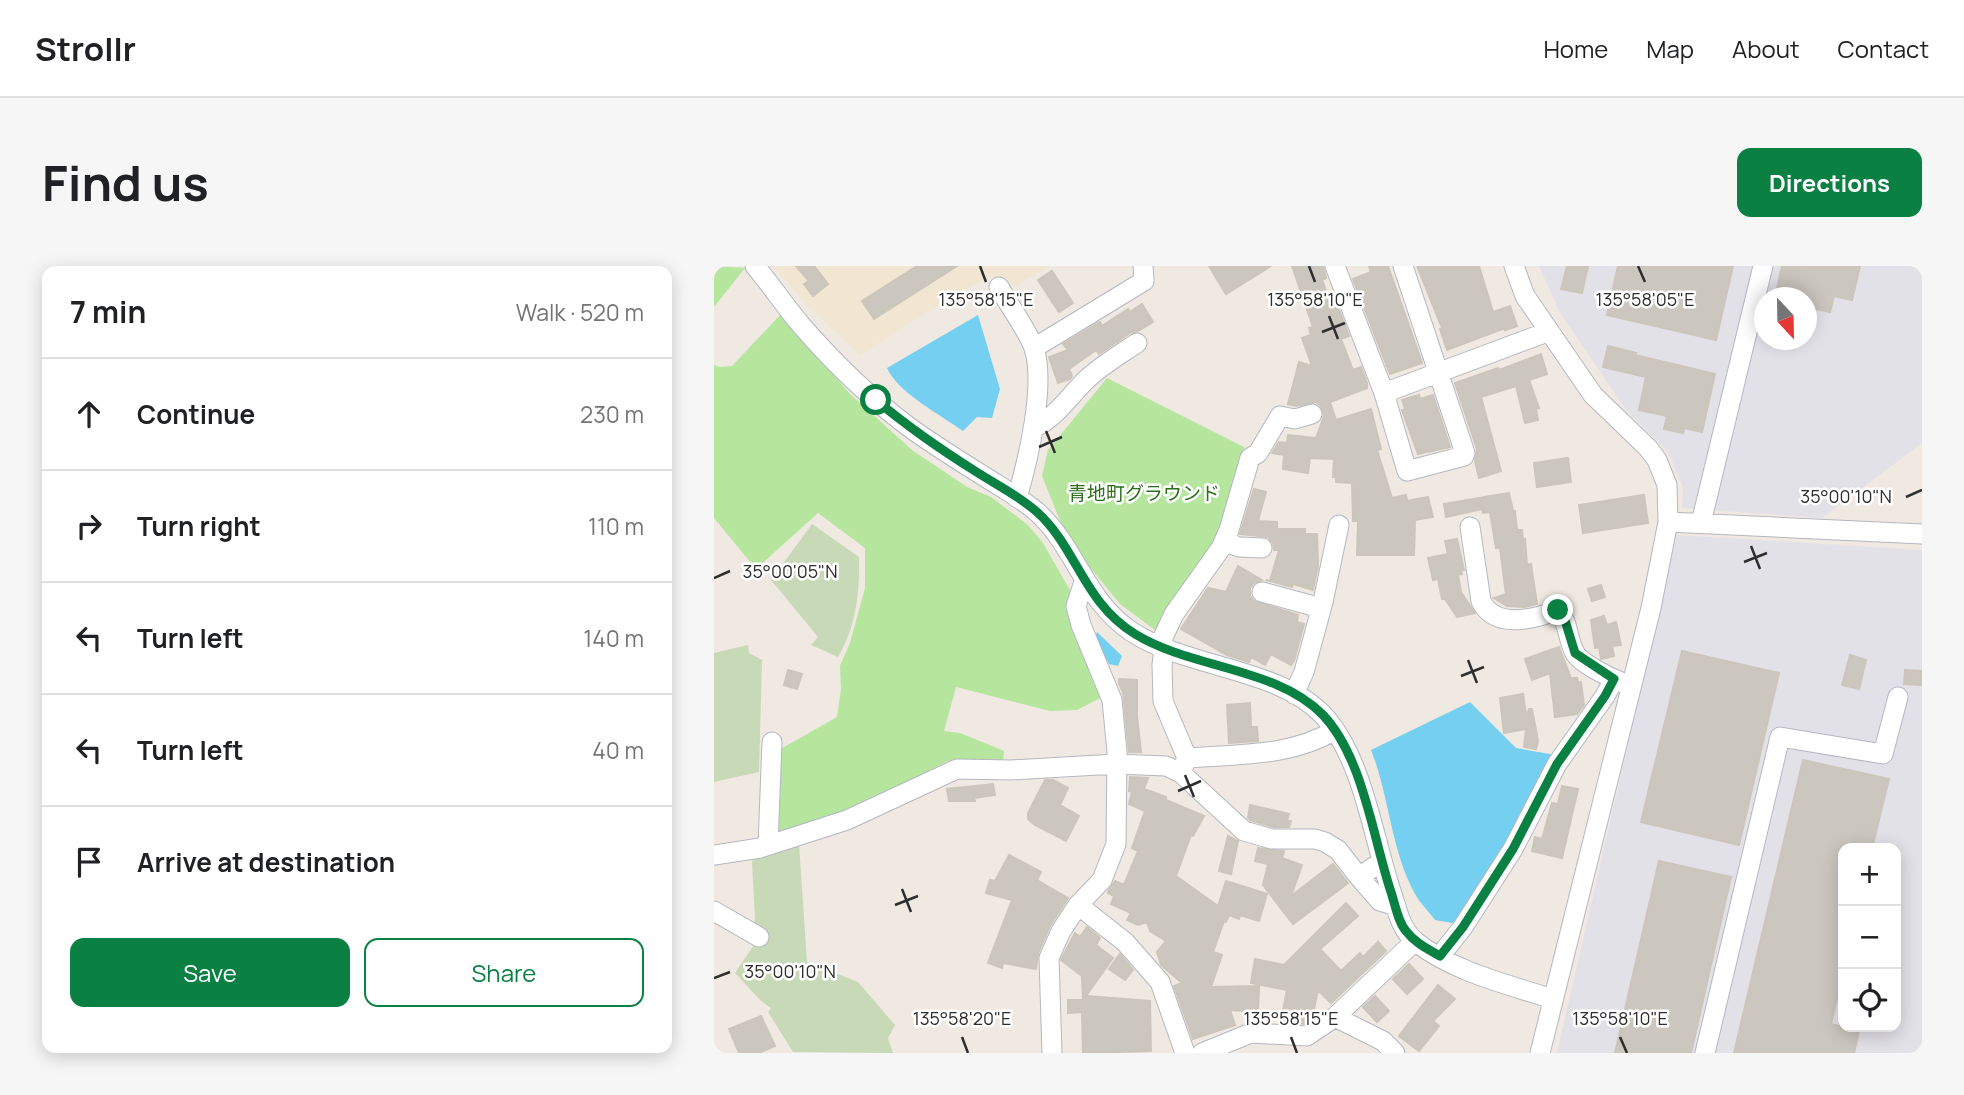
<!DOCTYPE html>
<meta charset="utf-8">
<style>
:root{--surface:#fff;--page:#f6f6f6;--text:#202124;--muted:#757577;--line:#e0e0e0;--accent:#0b8043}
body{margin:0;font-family:Manrope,"Noto Sans JP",sans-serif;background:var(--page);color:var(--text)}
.controls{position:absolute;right:21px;bottom:21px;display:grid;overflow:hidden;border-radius:14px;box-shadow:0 4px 18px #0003}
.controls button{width:63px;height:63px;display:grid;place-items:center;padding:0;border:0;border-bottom:2px solid var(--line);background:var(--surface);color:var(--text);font:35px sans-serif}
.compass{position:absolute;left:1040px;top:21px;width:63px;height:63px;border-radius:50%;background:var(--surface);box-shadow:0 4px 18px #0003;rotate:158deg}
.stop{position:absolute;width:21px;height:21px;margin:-16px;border:5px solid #0b8043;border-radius:50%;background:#fff}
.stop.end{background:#0b8043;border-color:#fff;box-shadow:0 2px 7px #0008}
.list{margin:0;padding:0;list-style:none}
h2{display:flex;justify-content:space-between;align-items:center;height:91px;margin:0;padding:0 28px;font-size:30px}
h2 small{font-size:23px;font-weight:400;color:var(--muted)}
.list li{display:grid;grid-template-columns:46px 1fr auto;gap:21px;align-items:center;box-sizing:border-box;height:112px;padding:0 28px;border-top:2px solid var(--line)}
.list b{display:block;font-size:26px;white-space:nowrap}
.list em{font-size:23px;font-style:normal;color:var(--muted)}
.actions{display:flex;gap:14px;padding:21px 28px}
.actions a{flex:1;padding:16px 0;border:2px solid var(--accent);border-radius:14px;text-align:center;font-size:24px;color:var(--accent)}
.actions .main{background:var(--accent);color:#fff}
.icon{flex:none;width:38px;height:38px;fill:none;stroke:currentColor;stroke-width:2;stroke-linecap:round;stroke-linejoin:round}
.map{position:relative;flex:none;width:1208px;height:787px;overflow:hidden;border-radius:14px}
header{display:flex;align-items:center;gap:42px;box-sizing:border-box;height:98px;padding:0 35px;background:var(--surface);border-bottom:2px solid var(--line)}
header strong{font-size:33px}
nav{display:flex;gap:38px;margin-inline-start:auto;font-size:24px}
.intro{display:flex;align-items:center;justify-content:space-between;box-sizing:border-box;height:168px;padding:0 42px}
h1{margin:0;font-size:49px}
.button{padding:18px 32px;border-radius:14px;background:var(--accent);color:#fff;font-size:24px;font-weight:700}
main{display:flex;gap:42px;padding:0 42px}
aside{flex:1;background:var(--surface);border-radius:14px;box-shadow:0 4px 18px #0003}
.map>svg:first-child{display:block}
.industrial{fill:#e3e1e8;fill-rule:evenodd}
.education{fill:#f0e6d1}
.green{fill:#b6e59e}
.cemetery{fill:#c8d9b8}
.water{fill:#75cff0}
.building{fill:#cbc7bf;stroke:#cbc5ba;stroke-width:2}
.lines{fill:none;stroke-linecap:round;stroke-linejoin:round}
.minor-casing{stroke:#b4b7c1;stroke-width:21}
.minor{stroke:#fff;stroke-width:19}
.route{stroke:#0b8043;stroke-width:9}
.ticks{fill:none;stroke:#2e2e2e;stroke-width:2.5}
.labels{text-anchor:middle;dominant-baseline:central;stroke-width:5;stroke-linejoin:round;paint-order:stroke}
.park-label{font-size:19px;fill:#2c6e1b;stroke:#fff}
.ticks-label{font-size:18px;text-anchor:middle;fill:#2e2e2e;stroke:#fff;stroke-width:5;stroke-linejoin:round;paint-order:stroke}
</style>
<header>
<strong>Strollr</strong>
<nav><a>Home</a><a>Map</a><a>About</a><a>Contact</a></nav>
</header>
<div class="intro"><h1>Find us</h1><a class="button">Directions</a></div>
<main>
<aside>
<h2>7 min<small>Walk · 520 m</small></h2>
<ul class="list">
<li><svg class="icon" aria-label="ahead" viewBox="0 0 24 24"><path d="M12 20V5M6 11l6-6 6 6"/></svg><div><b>Continue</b></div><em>230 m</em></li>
<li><svg class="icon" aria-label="right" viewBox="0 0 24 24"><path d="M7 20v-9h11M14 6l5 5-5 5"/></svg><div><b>Turn right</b></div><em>110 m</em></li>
<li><svg class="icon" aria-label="left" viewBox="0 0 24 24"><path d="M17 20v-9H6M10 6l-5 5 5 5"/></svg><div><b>Turn left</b></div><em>140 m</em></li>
<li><svg class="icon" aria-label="left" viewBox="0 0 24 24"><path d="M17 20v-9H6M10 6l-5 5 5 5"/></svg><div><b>Turn left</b></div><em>40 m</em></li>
<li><svg class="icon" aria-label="arrive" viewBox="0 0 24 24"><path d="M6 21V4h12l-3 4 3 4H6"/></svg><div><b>Arrive at destination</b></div></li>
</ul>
<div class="actions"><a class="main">Save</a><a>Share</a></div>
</aside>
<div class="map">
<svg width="1208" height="787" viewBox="0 0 1208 787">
<rect width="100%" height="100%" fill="#efe9e1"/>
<path class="industrial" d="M825 0H1208V177L1108 252 968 242 969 221 954 186 913 145 846 47ZM1050 32H1092V74H1050Z
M962 269 1208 284V787H843ZM1129 582H1182V761H1129Z"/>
<path class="education" d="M59 0H336L300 21 277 10 242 28 146 89 96 42Z"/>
<path class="green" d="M0 0 31 2 0 41Z
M67 48 136 128 198 184 253 221 277 231 314 259 329 277 357 326 394 428 363 444 336 445 242 421 230 465 246 467 290 485 289 495H234L136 545 59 571 63 485 123 451 127 424 126 400 136 377 151 322V282L104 247 42 303 0 252V99L5 101 18 100Z
M393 112 530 181 523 224 504 274 441 364 406 338 370 294 347 257 328 210 334 184Z"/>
<path class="cemetery" d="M98 258 145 291C146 325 142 361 124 391L97 379 104 371 57 314Z
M34 379 35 387 48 394 45 506 0 516V387Z
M85 578 93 696 144 716 181 759 174 772 179 787 79 786 54 746 57 742 47 735 21 707 44 673 39 661 41 653 38 596 43 588Z"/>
<path class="water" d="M264 49 286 123 278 152 263 151 249 165C227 149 184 127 173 102Z
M383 366 408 390 404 400 395 398 381 372Z
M756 436 802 482 841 489 749 653 738 657 721 654C716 647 709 640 704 633 677 589 676 531 657 484Z"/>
<path class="building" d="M82 0H100L114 18 99 30 90 18 95 15Z
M203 0H243L160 53 148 35Z
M495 0H557L512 28Z
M578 0H609L612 12 608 14 619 43 624 41 635 70 627 73 639 104 647 101 653 117V122L616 136 622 154 657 143 667 183 663 184 678 232 692 229 693 235 714 231 719 251 701 254 700 289H643L644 255H639L638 217 622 216V211H619L620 193 596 192 594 207 569 203 570 189 558 187 565 176 573 177 574 169 602 172 610 150 607 140 602 136 582 140 574 138 585 96 598 100 588 72 597 69 595 62 599 61Z
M655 0H674L708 97 676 108 639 13 657 6Z
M703 0H765L779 46 796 40 803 60 791 64V62L733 84 726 63 728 62Z
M853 0H874L868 27 847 23Z
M904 0H1019L1002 74 893 49Z
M1068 0H1146L1138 34 1120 30 1116 46 1093 41V32H1061Z
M338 5 359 37 345 46 324 14Z
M428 38 439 56 424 65 416 67 385 88 382 84 355 103 358 110 356 113 344 117 335 91 354 84 349 78 386 56 388 60 414 43 416 46Z
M894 80 922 87 921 89 1001 108 988 166 970 162 969 167 950 163 953 150 925 144 932 111 889 101Z
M827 88 833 108 815 114 825 142 822 143 824 154 811 157 802 120 767 131 787 205 765 212 761 195 763 183 741 117 784 102 785 104Z
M705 129 706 133 719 129 736 181 704 188 688 144 691 143 688 134Z
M854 192 857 216 823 221 820 197Z
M540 223 552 226 544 255 563 256V263H591V268H603L604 300 599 324 579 318 578 321 552 314 556 315 565 284H560L559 277 554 271 526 268Z
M795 227 799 245H801L803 264H808L809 274 811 273 813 299 817 298 823 338 811 341 793 340 780 332 792 328 786 282H782L776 246 769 247 768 243 732 251 730 238Z
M930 229 934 257 869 267 865 239Z
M743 273 750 304H747L748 308 744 309 747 326 761 347 743 351 731 333H728L724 313 719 314 714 292 734 288 731 275Z
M524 300 548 314 540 317 536 322V330L540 335 584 349 583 356 590 358 580 395 577 399 557 388 551 399 537 391 535 396 513 389 467 363 494 322 512 326Z
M887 319 891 331 878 335 874 323Z
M890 350 893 359 902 356 907 379 898 380 900 390 887 393 885 381 881 382 877 354Z
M845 381 857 412H863L864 417 867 416 870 439 863 448 841 451 836 407 818 414 811 393Z
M968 385 1065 407 1025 579 927 556Z
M1136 389 1152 394 1145 423 1128 419Z
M74 404 88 408 83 423 70 419Z
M1191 404 1208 405V419L1190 418Z
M405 413 423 414V450L427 486H415L409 426 405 418Z
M809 428 812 447H814L815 443H818L824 475 822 483 810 481 812 463 790 467 786 432Z
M536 437 537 461H543L544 475 515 477 513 439Z
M1089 494 1175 513 1158 582H1129V707L1117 758 1145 765 1140 787H1020Z
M416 511 434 512 430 523 452 531V534L490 550 479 570 477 569 462 610 504 640 512 615 553 628 545 655 526 649 525 653 515 649 512 656 510 655 499 686 508 689 497 721 545 720 544 746 516 744 521 759 479 773 460 720 468 717 447 699 443 686 452 675 436 665 433 656 424 659 413 654 417 647 397 638 400 630 394 627 395 624 401 615 410 619 424 585 418 582 431 545 415 538 418 526 415 525Z
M331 514H339L354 522 346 539 365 550 352 575 321 559 314 553V547Z
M279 518 281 529 260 532 261 535H235L233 523Z
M848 520 864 523 848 592 818 585 821 571 828 573 838 537 844 538Z
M536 539 575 548 573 555H577L575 561H560L536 554 534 552Z
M514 570 524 575 517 608 505 605Z
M544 582 570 585 568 592 588 599 577 630 619 598 634 617 579 658 549 619 554 598 541 595Z
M295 589 327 606 323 614 354 632 336 660 324 687 322 703 289 697 288 702 274 697 298 634 272 627 276 614 281 615Z
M945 595 1017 611 977 787H901Z
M632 637 644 650 606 683 627 705 646 687 649 691 664 676 672 685 617 737 604 724 598 752 590 758 567 754 573 724 537 717 541 693 570 699Z
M373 661 386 672 382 679 399 692 372 730 436 735 437 785 369 787 368 746 354 747V734H369L368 710 347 694 361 667 366 671Z
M406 688 419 704 411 714 395 703Z
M695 698 709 713 693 728 679 713Z
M724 719 741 733 719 755 725 760 705 785 685 770Z
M661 730 675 745 663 756 649 741Z
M47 750 61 780 45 787H25L15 763Z"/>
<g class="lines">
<defs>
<path id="minor" d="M41 0C57 19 71 40 87 59 119 96 155 131 195 161 221 180 249 197 276 214 292 224 309 234 323 246 362 281 370 334 418 366 475 403 564 401 610 450 649 493 659 571 677 625 683 643 686 663 702 676 740 706 793 718 838 733
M621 0 670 127 693 205 750 190 751 187 689 0
M800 0 811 30 879 129 934 182 943 194 953 219 954 256 937 342 826 787
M285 21C294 38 314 65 320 82 332 120 314 194 303 232
M320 82 430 15 429 0
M670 127 833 66
M319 162C342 152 355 130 373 113 388 99 405 89 423 77
M954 256 1208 268
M987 257 1049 0
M756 261 767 335C781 364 821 353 844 344 855 356 853 373 861 387 867 398 897 412 909 417
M510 275 525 281 548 282
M548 326 607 342
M445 380 460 348 507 282 515 264 536 192 544 187 566 150 581 153 598 148
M450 382 448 399 449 435 473 492 468 504
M580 428 590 406 609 336 625 259
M473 492C523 488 577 491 621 464
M54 579 58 476
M0 589 46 582 133 554 243 503 297 504 402 498 452 500 467 507 530 565 558 573H601L611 576 624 584 645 611 667 596
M645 611 666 635 682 640
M364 639 411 676 446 716 471 787
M0 645 45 671
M726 690 749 661 799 583 843 498 891 430 900 413
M621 751 669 775 681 787
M338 787 335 692 347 665 364 639 388 614 402 578 403 486 398 434 367 359 362 340 370 316
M488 787 537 767 593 770 621 751 701 675
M991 787 1066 471 1169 488 1184 431"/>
</defs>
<use href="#minor" class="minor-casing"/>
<use href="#minor" class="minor"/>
</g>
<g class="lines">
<path class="route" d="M162 134C193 160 226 183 261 205 281 218 304 229 323 246 363 282 369 336 421 368 478 403 562 401 609 449 649 491 659 572 677 626 681 638 684 656 692 665 701 677 714 683 726 690L749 661 799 583 843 498 891 430 900 413 861 387 850 351 844 344"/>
</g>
<path class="ticks" d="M266 0 272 16M595 0 601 16M924 0 931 16M615 50 624 73M608 66 631 57M332 165 341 187M325 181 348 171M1192 231 1208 224M1037 280 1046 303M1030 296 1053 287M0 312 16 305M754 394 763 417M747 410 770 401M471 509 480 531M464 525 487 515M188 623 197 646M181 639 204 630M0 712 16 706M248 771 254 787M577 771 583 787M906 771 913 787"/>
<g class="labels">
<g class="park-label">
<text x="430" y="227">青地町グラウンド</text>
</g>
</g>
<g class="ticks-label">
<text x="272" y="40">135°58'15"E</text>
<text x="601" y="40">135°58'10"E</text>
<text x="931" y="40">135°58'05"E</text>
<text x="1132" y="237">35°00'10"N</text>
<text x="76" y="312">35°00'05"N</text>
<text x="76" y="712">35°00'10"N</text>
<text x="248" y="759">135°58'20"E</text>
<text x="577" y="759">135°58'15"E</text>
<text x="906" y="759">135°58'10"E</text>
</g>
</svg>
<div class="controls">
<button>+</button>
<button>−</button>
<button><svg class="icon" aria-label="locate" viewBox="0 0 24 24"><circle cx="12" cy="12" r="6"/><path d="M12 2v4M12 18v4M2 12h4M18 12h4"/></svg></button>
</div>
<svg class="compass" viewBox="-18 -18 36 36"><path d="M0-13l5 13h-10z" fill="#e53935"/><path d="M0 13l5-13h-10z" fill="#757577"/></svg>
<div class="stop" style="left:162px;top:134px"></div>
<div class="stop end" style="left:844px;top:344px"></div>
</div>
</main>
